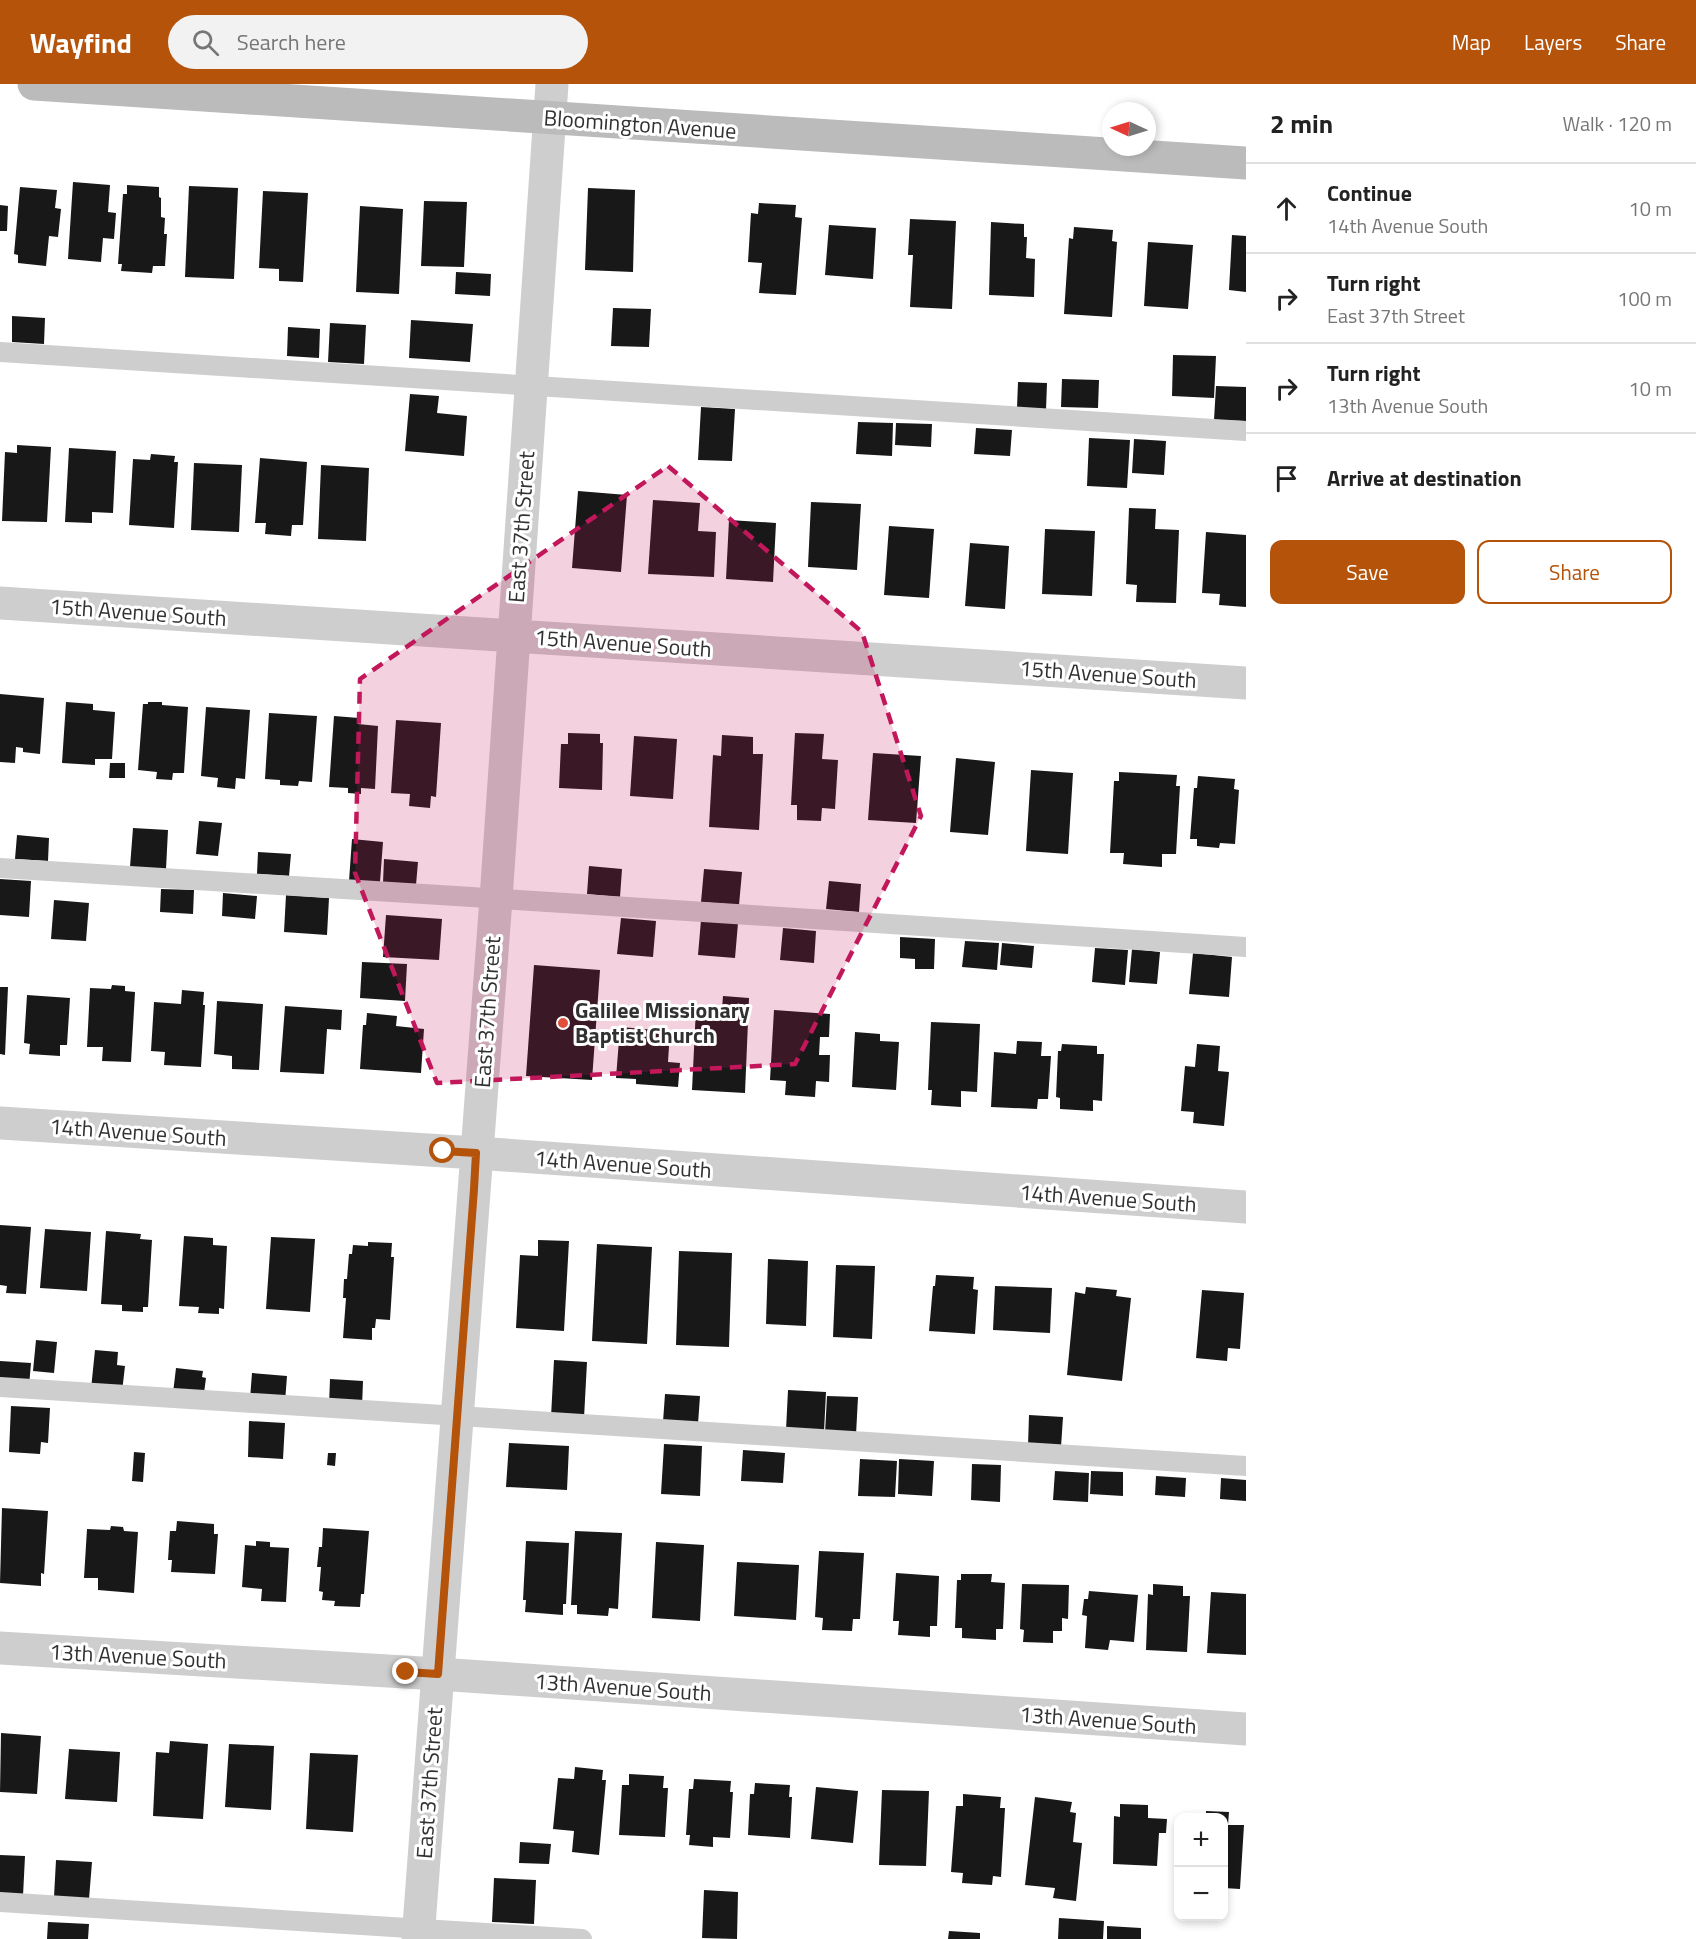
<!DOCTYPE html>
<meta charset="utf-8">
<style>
:root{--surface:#fff;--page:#f2f2f2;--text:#222;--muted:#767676;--line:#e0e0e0;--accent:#b45309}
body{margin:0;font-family:"Titillium Web",sans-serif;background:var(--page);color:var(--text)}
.controls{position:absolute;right:18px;bottom:18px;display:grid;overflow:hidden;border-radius:12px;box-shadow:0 3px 9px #0003}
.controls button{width:54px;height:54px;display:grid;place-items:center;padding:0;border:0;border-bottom:2px solid var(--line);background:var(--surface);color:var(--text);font:30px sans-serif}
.compass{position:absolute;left:1102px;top:18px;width:54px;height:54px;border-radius:50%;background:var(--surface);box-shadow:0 3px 9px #0003;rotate:274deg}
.stop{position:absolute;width:18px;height:18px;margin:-14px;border:4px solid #b45309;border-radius:50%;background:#fff}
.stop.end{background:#b45309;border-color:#fff;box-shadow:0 2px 6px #0008}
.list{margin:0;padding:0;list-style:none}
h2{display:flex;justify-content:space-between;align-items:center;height:78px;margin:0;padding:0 24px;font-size:26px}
h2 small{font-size:20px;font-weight:400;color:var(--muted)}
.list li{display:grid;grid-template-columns:39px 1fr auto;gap:18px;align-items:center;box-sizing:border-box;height:90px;padding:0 24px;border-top:2px solid var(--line)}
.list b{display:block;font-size:22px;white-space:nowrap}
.list p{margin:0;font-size:20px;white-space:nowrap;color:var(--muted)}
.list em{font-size:20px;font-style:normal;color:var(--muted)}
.actions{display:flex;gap:12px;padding:18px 24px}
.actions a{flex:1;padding:14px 0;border:2px solid var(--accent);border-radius:12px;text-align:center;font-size:21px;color:var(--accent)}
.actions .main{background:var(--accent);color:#fff}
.icon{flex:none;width:33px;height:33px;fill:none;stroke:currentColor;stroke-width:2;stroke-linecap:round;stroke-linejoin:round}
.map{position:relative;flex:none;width:1246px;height:1855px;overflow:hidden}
header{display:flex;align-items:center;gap:36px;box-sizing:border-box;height:84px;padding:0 30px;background:var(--accent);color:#fff}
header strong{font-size:28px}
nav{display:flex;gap:33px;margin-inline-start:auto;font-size:21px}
.search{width:420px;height:54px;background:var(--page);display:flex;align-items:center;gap:15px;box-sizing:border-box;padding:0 21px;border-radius:33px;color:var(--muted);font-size:22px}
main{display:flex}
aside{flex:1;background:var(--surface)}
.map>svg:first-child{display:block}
.building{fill:#181818}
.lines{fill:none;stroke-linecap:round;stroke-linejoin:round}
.lane{stroke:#cecece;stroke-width:20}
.street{stroke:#cecece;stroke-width:33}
.secondary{stroke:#bbb;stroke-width:33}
.route{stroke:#b45309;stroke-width:8}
.marked{fill:#c2185b;fill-opacity:0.2;stroke:#c2185b;stroke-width:4.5;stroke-dasharray:12 8;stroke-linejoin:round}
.poi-dot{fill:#e04f3b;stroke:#fff;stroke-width:2}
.labels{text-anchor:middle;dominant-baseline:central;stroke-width:6;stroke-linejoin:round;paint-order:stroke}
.street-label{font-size:22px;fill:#313131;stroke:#fff}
.poi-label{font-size:22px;font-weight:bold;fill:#313131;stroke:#fff;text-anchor:start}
</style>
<header>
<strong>Wayfind</strong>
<div class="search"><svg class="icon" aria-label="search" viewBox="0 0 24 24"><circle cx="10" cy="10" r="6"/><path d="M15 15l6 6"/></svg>Search here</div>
<nav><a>Map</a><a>Layers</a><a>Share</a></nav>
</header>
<main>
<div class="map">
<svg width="1246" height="1855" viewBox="0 0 1246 1855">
<rect width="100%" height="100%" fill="#fff"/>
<path class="building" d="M73 98 110 101 108 128 116 129 114 155 103 154 101 178 68 175Z
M127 101 159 103V113L161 114V133L165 134 164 150H167L165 182H153L152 189 121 187 122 180H118L123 110H127Z
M189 102 238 104 234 195 185 193Z
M20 103 57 106 55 124 61 125 58 153 49 152 46 182 18 179V171L14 170Z
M588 104 635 106 633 188 585 186Z
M263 107 308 109 303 198 279 197V185L259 184Z
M424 117 467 118 464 183 421 182Z
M759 119 796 121 795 133 802 134 796 211 759 209 762 179 748 178 751 129 758 130Z
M0 121 8 122 7 147H0Z
M360 122 403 125 399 210 356 208Z
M910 135 956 137 952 225 910 223 913 171H908Z
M991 138 1024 140V153H1027L1026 174 1035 175 1034 213 989 211Z
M829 141 876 144 873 195 825 191Z
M1074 143 1113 146 1112 157 1117 158 1112 233 1064 230 1069 154 1073 155Z
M1232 151 1246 152V208L1229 206Z
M1148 158 1193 161 1188 225 1144 222Z
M456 188 491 190 490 212 455 210Z
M613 224 651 225 649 263 611 262Z
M12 232 45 234 44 260 12 258Z
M411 236 473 240 470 278 409 274Z
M330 239 366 241 364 280 328 278Z
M288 243 320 245 319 274 287 272Z
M1173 271 1216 272 1214 314 1172 312Z
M1062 295 1099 296 1098 324 1061 323Z
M1018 298 1047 299 1046 326 1017 324Z
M1216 302 1246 303V337L1214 336Z
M410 310 439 312 437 329 467 332 464 372 405 367Z
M701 323 735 325 732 377 698 376Z
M858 338 893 339 892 372 856 370Z
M896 339 932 340 931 363 895 361Z
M976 344 1012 346 1010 372 974 370Z
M1089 354 1130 356 1127 404 1087 402Z
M1134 355 1166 357 1164 391 1132 389Z
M17 361 51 363 47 438 2 437 5 368 17 369Z
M69 364 116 367 113 429 92 428V439L65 438Z
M151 370 175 372 174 378H178L174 444 129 441 133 375 150 376Z
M260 374 307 378 303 441H292L291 452 265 450 266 439H255Z
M194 379 242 381 239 448 191 446Z
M321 381 369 384 366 457 318 455Z
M578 407 627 411 621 488 572 484Z
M653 416 700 419 698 447 716 448 714 493 648 490Z
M811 418 861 420 857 486 808 483Z
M1129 424 1156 425 1155 445 1179 446 1176 519 1136 518 1137 501 1126 500Z
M729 436 776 439 773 498 726 495Z
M889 442 934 445 929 514 884 511Z
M1045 445 1095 447 1092 512 1042 510Z
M1206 448 1246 451V523L1219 521 1220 510 1202 509Z
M970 459 1009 462 1005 525 965 522Z
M0 610 44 614 40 670 23 668V664L16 663 15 679 0 678Z
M66 618 93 620V626L115 628 112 675H95V681L62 679Z
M148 618H162V621L188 623 184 689H173L172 696 156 695 157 688 138 686 143 620H148Z
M206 623 250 626 245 695 236 694 235 705 217 703 218 694 201 692Z
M269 629 317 632 312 698 299 697 298 702 280 701V696L265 695Z
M334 632 359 634 358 640 378 642 375 705 361 704V710L348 709V704L329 703Z
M396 636 441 639 436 713 431 712 430 724 409 722 410 710 391 709Z
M568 649 600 650V659H603L602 706 559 704 561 660H568Z
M795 649 824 650 822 675 838 676 835 725 822 724 821 737 797 736V721H791Z
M722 651 753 653V670H763L759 746 709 743 713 671 721 672Z
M634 652 677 655 673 715 630 712Z
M873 669 921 672 916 739 868 736Z
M956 674 995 678 988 751 950 748Z
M110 679H125V694H109Z
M1031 686 1073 689 1068 770 1026 767Z
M1119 688 1177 691 1176 702H1180L1176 770H1162V783L1123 780 1124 769H1110L1114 697H1119Z
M1198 692 1235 695 1234 705 1239 706 1235 760 1220 759 1219 764 1197 762V755H1190L1194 704H1197Z
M199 737 222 739 218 772 196 770Z
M133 744 168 746 166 785 130 783Z
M17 751 49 754 48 777 15 775Z
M352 755 383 758 380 798 349 797Z
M258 768 291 770 289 792 257 790Z
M384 775 418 778 416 801 383 799Z
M589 782 622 785 620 813 587 810Z
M704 785 742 788 739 821 701 818Z
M0 795 31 797 29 833 0 831Z
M829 797 861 800 859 828 826 825Z
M161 805 194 806 193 830 160 828Z
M223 809 257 812 255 835 222 832Z
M286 811 329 814 327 851 284 848Z
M54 816 89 819 86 857 51 855Z
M386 831 442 835 439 876 383 873Z
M621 834 656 837 653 873 617 870Z
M701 836 738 839 735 874 698 871Z
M783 844 816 847 814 879 780 876Z
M900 853 935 855 934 885H915V875L900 874Z
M965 857 999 859 997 886 962 883Z
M1002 859 1034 862 1032 884 1000 881Z
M1095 864 1128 866 1125 901 1092 898Z
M1132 865 1160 868 1157 900 1129 898Z
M1193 869 1232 873 1229 913 1189 910Z
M362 878 407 880 405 917 360 914Z
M534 881 600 886 592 996 526 992Z
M112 901 125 902V907L135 908 131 978 102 977 103 963H87L90 904 111 905Z
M0 903H8L5 971 0 970Z
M182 906 204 908 203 921H205L201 983 164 981 165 968 151 967 154 918 181 920Z
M27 911 70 914 67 961H60V972L29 970 30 960 24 959Z
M723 912 749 914 745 1009 692 1006 696 924 722 925Z
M217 917 263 920 259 986 232 985V972L214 970Z
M285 922 342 926 341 946 327 945 324 990 280 988Z
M774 926 830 930 829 953H820L819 971H830L829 998 816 997 815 1013 785 1011 786 997 770 996Z
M367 929 397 932 396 942 424 945 421 989 360 985 363 941H366Z
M931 938 980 940 977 1008 961 1007V1023L931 1021 932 1006H928Z
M620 943 670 947 668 978 680 979 678 1003 636 1000V995L616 994Z
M855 948 880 950V957L899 958 896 1006 852 1003Z
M1017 957 1042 958 1041 972H1051L1048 1015H1038L1037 1025 991 1023 994 968 1016 970Z
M1062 960 1097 962V970H1104L1102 1017 1093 1016V1027L1060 1025V1014L1056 1013 1058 967H1061Z
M1197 960 1220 962 1218 987 1229 988 1224 1042 1193 1039 1194 1028 1181 1027 1185 982 1195 983Z
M0 1141 31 1143 26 1210 6 1209 7 1202 0 1201Z
M45 1145 91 1148 87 1207 40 1204Z
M106 1147 141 1150 140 1155 152 1156 148 1223H143V1228L122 1227V1221L101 1220Z
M184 1152 213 1154V1161L227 1162 224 1225 219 1224V1230L198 1229 199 1223 179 1222Z
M271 1153 315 1155 310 1228 266 1225Z
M538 1156 569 1157 564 1247 516 1244 520 1171 538 1172Z
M368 1158 392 1159 391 1173H394L390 1236 376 1235 375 1244H372V1256L343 1254 346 1214H343L344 1195H347L349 1170H352L353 1161 368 1162Z
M597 1160 652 1163 647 1260 592 1257Z
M679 1167 732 1169 729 1263 676 1261Z
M768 1175 808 1177 806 1242 766 1240Z
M836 1181 875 1182 872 1255 833 1253Z
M936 1191 974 1193 973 1205 978 1206 975 1250 929 1247 933 1202H935Z
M995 1202 1052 1204 1050 1249 993 1246Z
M1086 1203 1117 1206 1116 1212 1131 1214 1122 1297 1067 1291 1075 1208 1085 1210Z
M1202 1206 1244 1209 1240 1265 1228 1264 1227 1277 1196 1274Z
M36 1256 57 1258 54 1289 33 1287Z
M95 1266 118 1268 117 1281 125 1282 122 1308 91 1305Z
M554 1276 587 1278 584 1334 551 1333Z
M0 1277 31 1279 29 1302 0 1300Z
M176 1284 203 1287 202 1293 206 1294 204 1309H173Z
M252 1289 287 1292 285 1318 250 1315Z
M330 1295 363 1297 362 1323 329 1321Z
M788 1306 826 1308 824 1348 786 1346Z
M665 1310 700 1312 698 1340 663 1338Z
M827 1312 858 1313 856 1351 825 1349Z
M11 1322 50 1324 48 1359 41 1358 40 1370 9 1368Z
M1029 1331 1063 1333 1061 1363 1028 1362Z
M249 1337 285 1339 283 1375 248 1373Z
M509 1359 569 1362 567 1406 506 1403Z
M664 1360 702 1362 700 1412 661 1410Z
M743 1366 785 1369 783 1399 741 1397Z
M134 1368 145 1369 143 1398 132 1397Z
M328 1369H336L335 1382 327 1381Z
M860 1375 897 1377 895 1413 858 1412Z
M899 1375 934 1377 932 1412 898 1410Z
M972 1380 1001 1381 1000 1418 971 1416Z
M1055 1387 1089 1389 1088 1418 1053 1416Z
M1091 1387 1123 1388V1412L1090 1410Z
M1156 1392 1186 1394 1185 1413 1155 1411Z
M1221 1394 1246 1396V1417L1220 1415Z
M2 1424 48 1427 44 1490 41 1489V1502L0 1499Z
M177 1437 214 1440V1450H218L215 1490 171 1488 172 1476H168L170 1447H176Z
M111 1442 123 1443 124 1447 138 1448 134 1509 98 1506V1494H84L87 1445 110 1446Z
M323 1444 369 1447 364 1510H361L360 1523 334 1522 335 1517 322 1516 323 1508 319 1507 321 1483H317L319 1463H322Z
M575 1447 622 1449 618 1525 609 1524 608 1532 577 1530V1521H571Z
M256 1457 270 1458V1463L289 1464 286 1518 261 1517 262 1505 242 1503 245 1461 256 1462Z
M526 1457 569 1459 566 1520H563V1531L525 1528 526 1516H523Z
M656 1458 704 1461 700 1537 652 1534Z
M819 1467 864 1469 860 1535H853L852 1547 822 1546 823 1534 815 1533Z
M737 1478 799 1481 796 1536 734 1532Z
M896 1489 939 1492 937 1542H930V1553L898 1551 899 1537H893Z
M961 1490H992L991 1498 1005 1499 1003 1545H996V1556L962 1554V1544H955L957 1496H961Z
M1022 1500 1069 1501 1068 1535 1062 1534V1547H1053V1559L1023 1558 1024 1546 1020 1545Z
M1153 1500 1183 1502V1512H1190L1187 1568 1146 1566 1148 1510 1153 1511Z
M1089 1507 1138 1511 1134 1558 1110 1556 1108 1566 1085 1564 1087 1532 1082 1531 1084 1515H1088Z
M1211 1508 1246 1510V1571L1207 1569Z
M1 1649 41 1652 37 1710 0 1708Z
M170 1657 208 1660 203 1735 153 1732 156 1668 169 1669Z
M229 1660 274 1662 271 1726 225 1723Z
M69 1665 120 1668 117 1718 65 1715Z
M310 1669 358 1671 353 1748 306 1745Z
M575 1683 603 1686 602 1696H606L599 1771 572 1768 574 1747 553 1745 558 1694 574 1695Z
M629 1690 664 1692 663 1704H668L665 1753 619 1751 622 1701H629Z
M694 1695 731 1697 730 1708H733L730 1754 713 1753V1763L689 1761 690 1751H686L689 1705H693Z
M755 1699 790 1701 789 1713H792L790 1754 748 1751 750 1710H754Z
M816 1703 858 1707 853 1759 811 1755Z
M882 1706 929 1707 926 1782 879 1781Z
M963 1710 1001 1713 1000 1724H1005L1001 1793 993 1792 992 1801 962 1799 963 1789 951 1788 956 1722H963Z
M1035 1713 1072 1718 1070 1728 1076 1729 1073 1758 1082 1759 1076 1817 1053 1814 1055 1804 1025 1801Z
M1120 1720 1148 1721V1734L1167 1735 1166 1749H1159L1157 1782 1113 1780 1114 1732 1120 1733Z
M1206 1727 1229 1728 1228 1741H1244L1240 1805 1224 1804V1734H1206Z
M520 1758 551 1760 549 1780 519 1779Z
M0 1771 25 1772 23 1812 0 1811Z
M56 1776 92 1778 89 1815 54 1813Z
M494 1794 536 1796 534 1840 492 1838Z
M704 1806 738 1808 737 1855 702 1854Z
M1059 1834 1104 1837 1103 1855H1058Z
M48 1838 89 1840 88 1855H47Z
M1107 1842 1141 1844V1855H1107Z
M949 1847 980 1849V1855H948Z"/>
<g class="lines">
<path class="lane" d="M0 268 1246 347
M0 784 456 812 1246 863
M0 1303 1246 1382
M0 1818 582 1855"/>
<path class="street" d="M0 519 1246 599
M0 1039 476 1069 1246 1123
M0 1564 438 1590 1246 1645
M418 1855 496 815 552 0"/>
<path class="secondary" d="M34 0 1246 79"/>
</g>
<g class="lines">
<path class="route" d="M406 1588 438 1590 474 1105 476 1069 443 1067"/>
</g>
<path class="marked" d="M668 382 862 548 921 732 795 980 437 999 355 789 360 595Z"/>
<circle class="poi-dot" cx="563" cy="939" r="6"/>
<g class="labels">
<g class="street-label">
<text transform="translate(640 40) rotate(4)">Bloomington Avenue</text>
<text transform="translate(521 443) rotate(-86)">East 37th Street</text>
<text transform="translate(138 528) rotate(4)">15th Avenue South</text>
<text transform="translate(623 559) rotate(4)">15th Avenue South</text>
<text transform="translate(1108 590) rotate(4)">15th Avenue South</text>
<text transform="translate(487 928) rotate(-86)">East 37th Street</text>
<text transform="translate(138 1048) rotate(4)">14th Avenue South</text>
<text transform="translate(623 1080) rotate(4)">14th Avenue South</text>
<text transform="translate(1108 1114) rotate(4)">14th Avenue South</text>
<text transform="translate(138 1572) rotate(3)">13th Avenue South</text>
<text transform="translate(623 1603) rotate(4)">13th Avenue South</text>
<text transform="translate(1108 1636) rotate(4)">13th Avenue South</text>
<text transform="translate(429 1699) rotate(-86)">East 37th Street</text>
</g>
<g class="poi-label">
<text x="575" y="926">Galilee Missionary<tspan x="575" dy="25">Baptist Church</tspan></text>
</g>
</g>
</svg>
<div class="controls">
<button>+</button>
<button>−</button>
</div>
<svg class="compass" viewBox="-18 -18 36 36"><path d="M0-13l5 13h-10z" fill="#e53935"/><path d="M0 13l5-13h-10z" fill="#767676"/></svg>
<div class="stop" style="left:443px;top:1067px"></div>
<div class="stop end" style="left:406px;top:1588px"></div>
</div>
<aside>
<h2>2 min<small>Walk · 120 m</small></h2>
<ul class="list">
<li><svg class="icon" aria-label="ahead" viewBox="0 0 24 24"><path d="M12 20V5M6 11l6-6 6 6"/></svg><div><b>Continue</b><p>14th Avenue South</p></div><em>10 m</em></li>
<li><svg class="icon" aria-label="right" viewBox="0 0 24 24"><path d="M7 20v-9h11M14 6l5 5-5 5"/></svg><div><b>Turn right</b><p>East 37th Street</p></div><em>100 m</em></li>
<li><svg class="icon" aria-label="right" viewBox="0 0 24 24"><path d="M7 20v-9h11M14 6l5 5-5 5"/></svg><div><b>Turn right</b><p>13th Avenue South</p></div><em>10 m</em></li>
<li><svg class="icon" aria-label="arrive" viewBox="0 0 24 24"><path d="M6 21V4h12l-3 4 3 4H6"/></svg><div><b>Arrive at destination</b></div></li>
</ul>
<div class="actions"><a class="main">Save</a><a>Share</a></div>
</aside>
</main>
